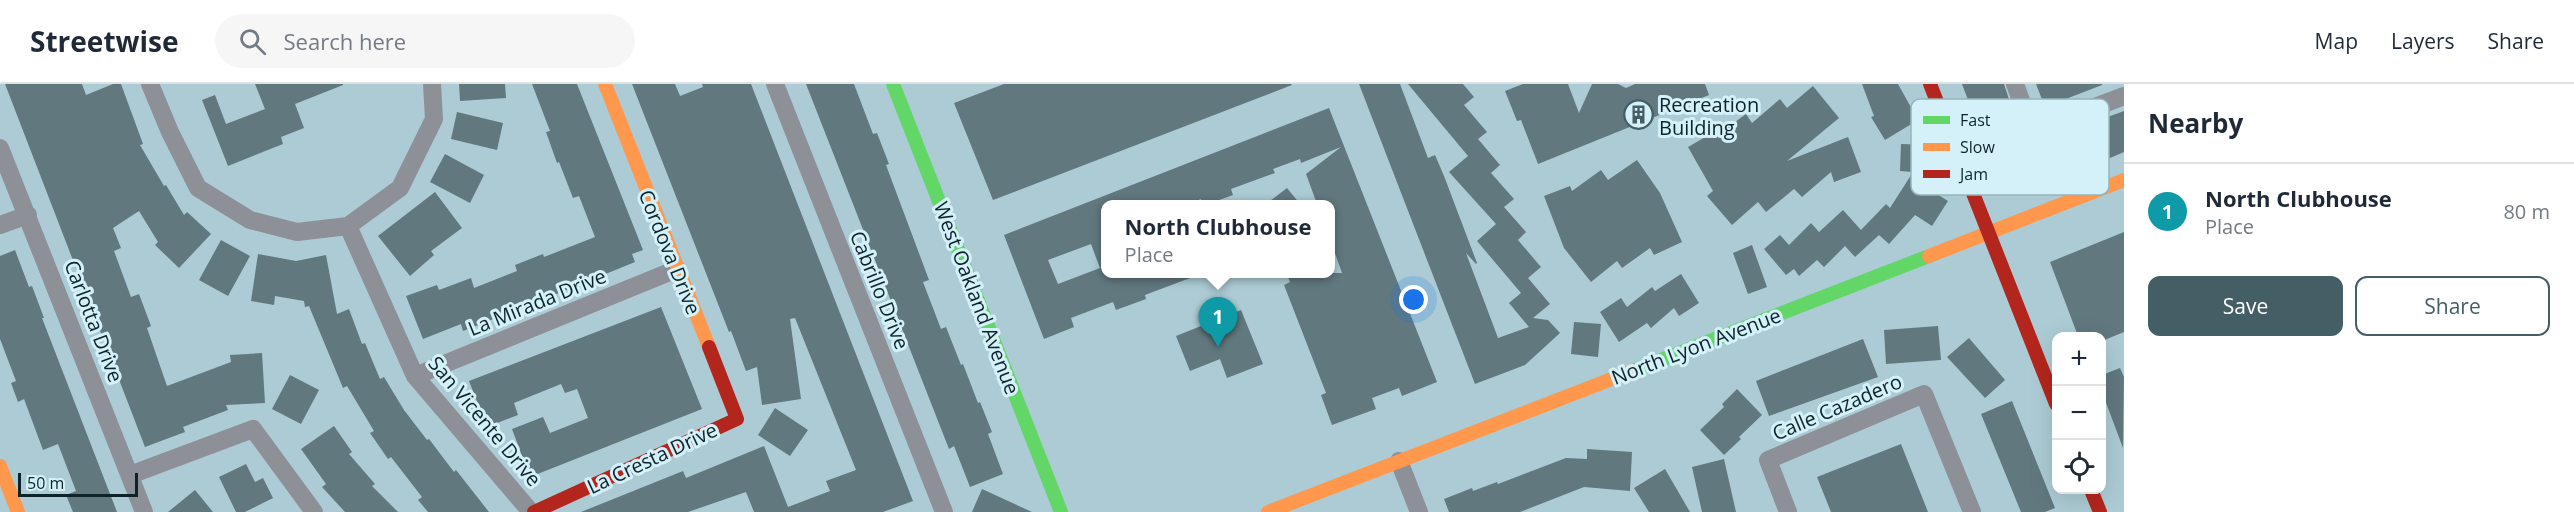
<!DOCTYPE html>
<meta charset="utf-8">
<style>
:root{--surface:#fff;--page:#f6f6f7;--text:#1f2937;--muted:#747a83;--line:#e0e1e3;--accent:#445e65}
body{margin:0;font-family:"Open Sans",sans-serif;background:var(--page);color:var(--text)}
.controls{position:absolute;right:18px;bottom:18px;display:grid;overflow:hidden;border-radius:12px;box-shadow:0 6px 24px #0002}
.controls button{width:54px;height:54px;display:grid;place-items:center;padding:0;border:0;border-bottom:2px solid var(--line);background:var(--surface);color:var(--text);font:30px sans-serif}
.scale{position:absolute;left:18px;bottom:15px;width:120px;box-sizing:border-box;padding-left:6px;border:3px solid #0c2429;border-top:0;font-size:16px;line-height:21px;white-space:nowrap;color:#0c2429;-webkit-text-stroke:4px #d4f1f9;paint-order:stroke}
.you{position:absolute;left:1414px;top:216px;width:21px;height:21px;margin:-15px;border:4px solid #fff;border-radius:50%;background:#1a73e8;box-shadow:0 0 0 9px #1a73e833}
.badge{display:grid;place-items:center;width:39px;height:39px;border-radius:50%;background:var(--accent);color:#fff;font-size:20px;font-weight:700}
.pin{position:absolute;translate:-50% -50px;filter:drop-shadow(0 2px 3px #0008)}
.pin::after{content:'';position:absolute;top:32px;width:21px;height:18px;background:inherit;clip-path:polygon(0 0,100% 0,50% 100%)}
.popup{position:absolute;left:1101px;top:116px;width:234px;height:78px;box-sizing:border-box;display:grid;place-content:center;border-radius:12px;background:var(--surface);filter:drop-shadow(0 2px 4px #0005);font-size:20px;white-space:nowrap;color:var(--muted)}
.popup b{font-size:22px;color:var(--text)}
.popup::after{content:'';position:absolute;left:50%;top:100%;margin-left:-12px;border:12px solid transparent;border-top-color:var(--surface)}
.list{margin:0;padding:0;list-style:none}
h2{display:flex;justify-content:space-between;align-items:center;height:78px;margin:0;padding:0 24px;font-size:26px}
h2 small{font-size:20px;font-weight:400;color:var(--muted)}
.list li{display:grid;grid-template-columns:39px 1fr auto;gap:18px;align-items:center;box-sizing:border-box;height:96px;padding:0 24px;border-top:2px solid var(--line)}
.list b{display:block;font-size:22px;white-space:nowrap}
.list p{margin:0;font-size:20px;white-space:nowrap;color:var(--muted)}
.list em{font-size:20px;font-style:normal;color:var(--muted)}
.actions{display:flex;gap:12px;padding:18px 24px}
.actions a{flex:1;padding:14px 0;border:2px solid var(--accent);border-radius:12px;text-align:center;font-size:21px;color:var(--accent)}
.actions .main{background:var(--accent);color:#fff}
.icon{flex:none;width:33px;height:33px;fill:none;stroke:currentColor;stroke-width:2;stroke-linecap:round;stroke-linejoin:round}
.map{position:relative;flex:none;width:2124px;height:428px;overflow:hidden}
header{display:flex;align-items:center;gap:36px;box-sizing:border-box;height:84px;padding:0 30px;background:var(--surface);border-bottom:2px solid var(--line)}
header strong{font-size:28px}
nav{display:flex;gap:33px;margin-inline-start:auto;font-size:21px}
.search{width:420px;height:54px;background:var(--page);display:flex;align-items:center;gap:15px;box-sizing:border-box;padding:0 21px;border-radius:33px;color:var(--muted);font-size:22px}
main{display:flex}
aside{flex:1;background:var(--surface)}
.map>svg:first-child{display:block}
.building{fill:#61787f;fill-rule:evenodd}
.lines{fill:none;stroke-linecap:round;stroke-linejoin:round}
.street{stroke:#8d9097;stroke-width:18}
.fast{stroke:#63d668;stroke-width:14}
.slow{stroke:#ff974d;stroke-width:14}
.jam{stroke:#b3261e;stroke-width:14}
.labels{text-anchor:middle;dominant-baseline:central;stroke-width:6;stroke-linejoin:round;paint-order:stroke}
.poi-label{font-size:20px;fill:#0c2429;stroke:#d4f1f9;text-anchor:start}
.street-label{font-size:20px;fill:#0c2429;stroke:#d4f1f9}
.key{fill:#d4f1f9;stroke:#98b4bb;stroke-width:1.5}
.key-label{font-size:16px;fill:#0c2429}
</style>
<header>
<strong>Streetwise</strong>
<div class="search"><svg class="icon" aria-label="search" viewBox="0 0 24 24"><circle cx="10" cy="10" r="6"/><path d="M15 15l6 6"/></svg>Search here</div>
<nav><a>Map</a><a>Layers</a><a>Share</a></nav>
</header>
<main>
<div class="map">
<svg width="2124" height="428" viewBox="0 0 2124 428">
<rect width="100%" height="100%" fill="#accbd4"/>
<path class="building" d="M5 0H82L86 11 113 0H121L143 60 140 61 164 102 166 101 184 131 187 128 211 150 179 184 155 161 158 158 139 127 113 144 121 164 114 167 131 213 139 210 151 242 147 244 167 302 231 278 230 271 262 269 265 319 226 321 228 326 183 343 185 348 145 363Z
M255 0H343V1L295 20 304 44 281 53 283 60 228 82 202 16 215 11 226 40 265 25Z
M459 0H505L506 14 460 17Z
M532 0H577L643 166 632 170 635 178 559 209 463 247 461 240 423 255 406 212 437 201 439 206 471 194 474 204 517 187 515 181 543 170 544 173 595 153 579 112 573 114 559 78 557 79 546 48 550 47Z
M632 0H675L680 12 703 3 702 0H751L913 417 883 428H754L746 408 688 428H581L683 387 686 394 764 362 788 423 830 407 826 397 856 386 795 234 790 235 801 315 762 321 757 283 746 287 731 247 729 248Z
M806 0H854L873 50 877 49 889 80 886 81 929 196 923 198 941 245 946 243 961 281 963 280 978 319 980 318 992 348 988 350 1003 390 970 403 954 362 949 365Z
M1004 0H1291L1292 1 993 116 954 19Z
M1359 0H1400L1428 74 1435 71 1444 92 1477 179 1476 180 1466 169 1498 254 1529 243 1509 219 1521 209 1477 157 1496 140 1449 88 1468 72 1408 0H1463L1474 13 1464 21 1487 48 1478 55 1500 81 1491 89 1514 115 1504 123 1526 148 1518 156 1541 183 1528 194 1550 220 1533 234 1548 236 1560 249 1525 281 1475 300Z
M1523 0H1568L1579 29 1592 0H1618L1626 4 1635 0H1705L1709 11 1538 80 1521 36 1517 37 1505 7Z
M1862 0H1898L1918 36 1885 56 1871 33 1874 32Z
M1962 0H2004L2016 37 1981 50Z
M2036 0H2102V1L2045 23Z
M1813 2 1839 34 1787 77 1848 53 1861 88 1834 98 1831 88 1802 113 1794 105 1766 128 1758 118 1732 141 1707 112 1713 107 1688 63 1714 48 1716 52 1746 30 1752 39 1780 15 1787 24Z
M1329 24 1437 298 1402 312 1399 304 1372 314 1376 325 1332 341 1321 311 1326 309 1284 201 1290 198 1286 189H1342L1330 155V120H1317L1306 90 1341 63 1301 79 1300 75 1273 85 1275 89 1231 105 1233 111 1208 120H1203L1201 115 1188 120H1106V189L1198 191 1145 211 1146 215 1116 226 1113 218 1071 234 1074 243 1044 255 1004 151ZM1091 160 1100 184 1058 200 1048 176Z
M2124 27V68L2066 93 2056 69 2032 101 2006 82 2002 86 1986 71 2008 48 2032 70 2042 57Z
M457 28 503 39 497 66 451 55Z
M1901 60 1930 61 1929 105 1948 117 1932 142 1915 131 1889 160 1879 151 1855 173 1845 162 1824 183 1817 176 1799 192 1794 185 1786 191 1764 165 1780 151 1789 161 1811 139 1819 148 1843 126 1861 146 1886 120 1890 124 1913 88 1900 87Z
M445 70 484 91 470 119 430 98Z
M1637 76 1660 109 1682 158 1654 171 1650 164 1622 184 1617 177 1591 198 1564 164 1544 112 1570 102 1572 107 1601 86 1608 96Z
M1287 104 1300 120H1266Z
M435 108 462 144 431 167 434 171 410 192 378 152Z
M2124 148V248L2102 257V252H2078L2050 178Z
M221 156 250 172 228 212 199 196Z
M1752 161 1767 203 1748 210 1733 169Z
M15 166 29 203 32 202 44 234H42L117 428H73L66 411 76 407 58 360 43 366 24 315 18 318 11 299 16 297 0 255V172Z
M258 170 296 177 326 171 337 230 349 225 362 260 365 259 380 295 384 293 404 326 427 356 429 355 454 388 456 386 489 428H428L418 416 422 413 391 373 388 375 370 349 374 347 347 302 343 304 309 222 305 223 304 217 275 212 274 221 251 217Z
M1681 190 1699 219 1679 232 1674 224 1651 244 1647 239 1619 258 1600 228 1621 214 1627 223 1652 203 1655 207Z
M661 223 702 325 530 393 512 345 543 333 550 349 588 334 577 305 565 309 561 300 514 319 518 331 487 343 469 297Z
M1241 226 1263 280 1227 294 1220 275 1190 287 1176 252Z
M1574 238 1601 240 1598 273 1571 270Z
M1938 242 1941 276 1886 280 1884 246Z
M1969 254 2005 296 1985 314 1947 273Z
M1863 255 1878 293 1769 332 1756 297Z
M2120 284 2124 293 2123 364 2102 308V291Z
M290 291 319 306 301 340 272 325Z
M1737 305 1762 331 1739 353 1741 355 1724 371 1700 346 1724 323 1722 320Z
M2012 317 2055 424 2045 428H2021L1981 330Z
M775 324 808 346 790 372 758 351Z
M334 342 352 368 349 370 375 400 372 402 398 428H345L322 403 326 400 301 365Z
M1901 360 1928 428H1831L1817 393Z
M1587 365 1632 368 1630 407 1584 403 1520 428H1449L1444 415 1472 404 1473 407 1497 398 1498 400 1566 374 1587 375Z
M1724 375 1736 428H1702L1692 383Z
M246 380 255 398 263 394 273 414 245 428H236L219 393Z
M1665 385 1690 428H1649L1634 404Z
M982 405 1032 428H972Z
M195 406 213 428H168Z"/>
<g class="lines">
<path class="street" d="M150 0 170 48 198 104 250 136 297 148 348 142 400 104 434 35 432 0
M775 0 944 428
M2015 0 2032 47 2124 12
M0 64 144 428
M0 141 28 131
M348 142 415 292 531 428
M415 292 677 185
M1399 377 1419 428
M130 391 253 345 314 428
M1788 428 1768 376 1924 310 1972 428"/>
<path class="fast" d="M893 0 1061 428
M1635 286 1929 172"/>
<path class="slow" d="M605 0 709 263
M1929 172 2124 96
M0 382 18 428
M1268 428 1635 286"/>
<path class="jam" d="M1930 0 2056 320
M2091 406 2100 428
M534 428 737 335 709 263"/>
</g>
<defs>
<symbol id="building-ring" viewBox="-11 -11 22 22"><circle r="9.5" fill="#d4f1f9" stroke="#445e65" stroke-width="1.5"/><path d="M-4-6H4V6H1V3H-1V6H-4ZM-2.5-4.3h1.7v1.8h-1.7ZM.8-4.3h1.7v1.8H.8ZM-2.5-1h1.7V.8h-1.7ZM.8-1h1.7V.8H.8Z" fill="#445e65"/></symbol>
</defs>
<g fill-rule="evenodd">
<use href="#building-ring" x="1622" y="14" width="33" height="33"/>
</g>
<g class="labels">
<g class="poi-label">
<text x="1659" y="20">Recreation<tspan x="1659" dy="23">Building</tspan></text>
</g>
<g class="street-label">
<text transform="translate(670 168) rotate(68)">Cordova Drive</text>
<text transform="translate(880 206) rotate(68)">Cabrillo Drive</text>
<text transform="translate(977 214) rotate(69)">West Oakland Avenue</text>
<text transform="translate(537 218) rotate(-22)">La Mirada Drive</text>
<text transform="translate(94 237) rotate(69)">Carlotta Drive</text>
<text transform="translate(1696 262) rotate(-21)">North Lyon Avenue</text>
<text transform="translate(1837 323) rotate(-23)">Calle Cazadero</text>
<text transform="translate(485 337) rotate(50)">San Vicente Drive</text>
<text transform="translate(652 374) rotate(-25)">La Cresta Drive</text>
</g>
</g>
<rect x="1911" y="15" width="198" height="96" rx="9" class="key"/>
<rect x="1923" y="32" width="27" height="8" fill="#63d668"/>
<rect x="1923" y="59" width="27" height="8" fill="#ff974d"/>
<rect x="1923" y="86" width="27" height="8" fill="#b3261e"/>
<g class="key-label">
<text x="1960" y="42">Fast</text>
<text x="1960" y="69">Slow</text>
<text x="1960" y="96">Jam</text>
</g>
</svg>
<div class="controls">
<button>+</button>
<button>−</button>
<button><svg class="icon" aria-label="locate" viewBox="0 0 24 24"><circle cx="12" cy="12" r="6"/><path d="M12 2v4M12 18v4M2 12h4M18 12h4"/></svg></button>
</div>
<div class="scale">50 m</div>
<div class="you"></div>
<div class="pin badge" style="left:1218px;top:263px;background:#0f9aa8">1</div>
<div class="popup"><b>North Clubhouse</b>Place</div>
</div>
<aside>
<h2>Nearby<small></small></h2>
<ul class="list">
<li><span class="badge" style="background:#0f9aa8">1</span><div><b>North Clubhouse</b><p>Place</p></div><em>80 m</em></li>
</ul>
<div class="actions"><a class="main">Save</a><a>Share</a></div>
</aside>
</main>
